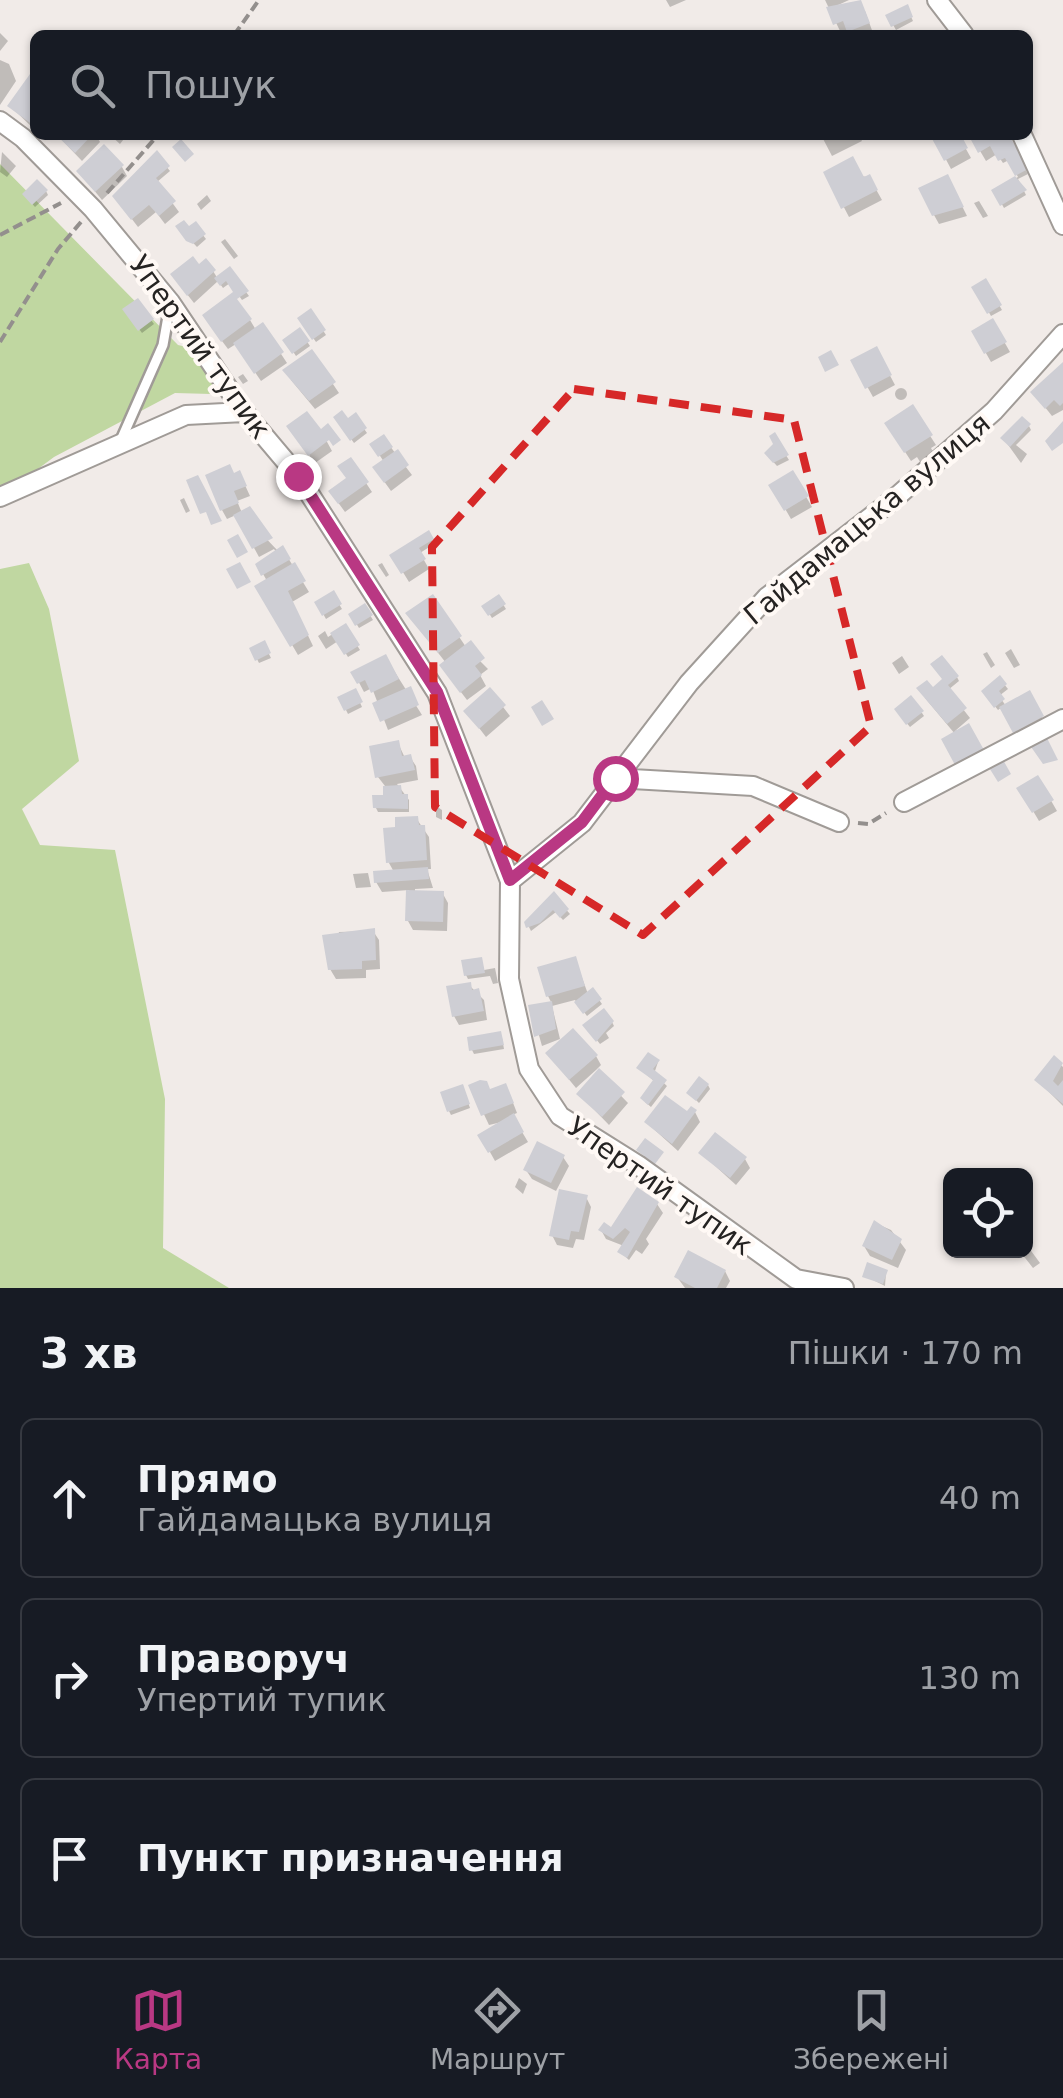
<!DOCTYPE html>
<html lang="uk">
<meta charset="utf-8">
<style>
:root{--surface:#171b24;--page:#242831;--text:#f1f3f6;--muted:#9ea1a6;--line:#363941;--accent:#b93883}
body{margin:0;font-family:"DejaVu Sans",sans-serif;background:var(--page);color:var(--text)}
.controls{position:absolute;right:30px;bottom:30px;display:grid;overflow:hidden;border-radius:15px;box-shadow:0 2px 8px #0004}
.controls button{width:90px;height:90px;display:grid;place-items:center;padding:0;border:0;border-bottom:2px solid var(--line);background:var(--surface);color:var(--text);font:50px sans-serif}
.stop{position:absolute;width:30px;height:30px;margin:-22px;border:8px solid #b93883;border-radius:50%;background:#fff}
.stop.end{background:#b93883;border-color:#fff;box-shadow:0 2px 10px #0008}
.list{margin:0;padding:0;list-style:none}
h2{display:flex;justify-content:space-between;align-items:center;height:130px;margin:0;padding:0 40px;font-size:42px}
h2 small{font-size:32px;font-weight:400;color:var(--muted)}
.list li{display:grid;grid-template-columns:65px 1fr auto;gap:30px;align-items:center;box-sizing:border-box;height:160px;margin:0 20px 20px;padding:0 20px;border:2px solid var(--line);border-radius:15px}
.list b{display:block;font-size:38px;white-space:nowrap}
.list p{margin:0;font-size:32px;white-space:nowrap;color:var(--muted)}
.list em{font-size:32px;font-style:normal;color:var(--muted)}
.icon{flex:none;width:55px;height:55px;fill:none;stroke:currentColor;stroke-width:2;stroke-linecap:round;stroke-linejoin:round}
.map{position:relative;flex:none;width:1063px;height:1288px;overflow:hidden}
.search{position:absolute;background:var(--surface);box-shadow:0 2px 8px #0004;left:30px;right:30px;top:30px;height:110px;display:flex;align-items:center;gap:25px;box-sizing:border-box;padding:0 35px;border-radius:15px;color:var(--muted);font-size:38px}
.sheet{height:670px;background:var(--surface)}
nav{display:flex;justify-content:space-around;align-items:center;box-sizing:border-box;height:140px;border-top:2px solid var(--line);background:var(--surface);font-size:28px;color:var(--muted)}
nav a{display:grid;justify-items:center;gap:5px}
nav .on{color:var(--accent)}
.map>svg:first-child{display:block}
.green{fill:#c0d7a1}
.shadow{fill:#0003}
.building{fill:#ceced4}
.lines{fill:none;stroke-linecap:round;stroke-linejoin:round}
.service-casing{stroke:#a09b97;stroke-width:14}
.minor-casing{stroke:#a09b97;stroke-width:22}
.path{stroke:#938f8d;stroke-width:4;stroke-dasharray:10 5;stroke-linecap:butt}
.service{stroke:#fff;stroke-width:9}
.minor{stroke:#fff;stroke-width:18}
.route{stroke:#b93883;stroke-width:12}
.marked{fill:none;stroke:#d62828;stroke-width:8;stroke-dasharray:20 12;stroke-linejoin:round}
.labels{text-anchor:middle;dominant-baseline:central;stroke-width:8;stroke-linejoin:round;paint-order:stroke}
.street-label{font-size:28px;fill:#252322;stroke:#fff9f5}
</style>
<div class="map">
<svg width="1063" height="1288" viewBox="0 0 1063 1288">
<rect width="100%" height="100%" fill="#f1ebe8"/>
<path class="green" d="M0 164 178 345 199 350 218 381 211 394 175 393 54 457 0 497Z
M29 563 49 609 79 761 22 809 40 845 115 850 165 1099 163 1248 229 1288H0V569Z"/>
<path class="shadow" d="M666 0H686L670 7Z
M825 0H849L836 6 865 11 873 33H841Z
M907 8 913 21 896 30 888 16Z
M0 33 8 41 0 51Z
M0 60 9 64 16 81 0 105Z
M35 71V130L10 106Z
M57 135H96L100 142 82 161Z
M110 135H127L120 144Z
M821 135H859L862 141 832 156Z
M933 135H968L961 140 971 158 951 169Z
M980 135H1006L1028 174 1018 179 1026 195 1004 208 994 190 1018 177 1009 160 1003 163 997 154 986 161 973 139Z
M2 152 16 166 7 177 0 172Z
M156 154 170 171 157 182 179 212 165 224 156 212 138 227 115 197Z
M122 167 127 176 102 200 79 172Z
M826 173 869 177 882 200 849 217Z
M952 186 967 216 939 224 934 215Z
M46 191 48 195 35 207 27 198Z
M207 195 211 201 201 210 197 204Z
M979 201 988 216 983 218 974 203Z
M195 225 206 239 197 247 181 230Z
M225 239 238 256 234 259 221 242Z
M199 267 213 271 218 279 230 270 249 296 242 300 230 283 223 288 218 281 194 303 179 284Z
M985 281 1002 310 991 316 975 288Z
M137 301 154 324 142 333 125 310Z
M311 312 326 335 316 342 300 319Z
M250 320 256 330 262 325 287 363 261 381 236 344 228 349 210 325Z
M993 322 1010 352 991 362 974 332Z
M300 331 310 346 296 356 286 341Z
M876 349 895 385 873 397 853 361Z
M312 353 339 393 315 409 291 380Z
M1063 365V410L1052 416 1033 392Z
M243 374 248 381 243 384 238 377Z
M895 394a6 6 0 1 1 12 0a6 6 0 1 1-12 0Z
M912 408 936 445 931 448 936 457 922 465 917 457 911 461 887 424Z
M355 416 367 433 354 443 336 418 347 422Z
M1029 426 1031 430 1016 445 1027 454 1021 463 1006 442Z
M295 436 326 440 332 451 315 463Z
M774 436 789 460 777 466 769 457 776 445Z
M383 437 412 475 391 491 381 477 384 462 373 445Z
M793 474 812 507 791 519 772 486Z
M234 475 244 483 250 496 237 501 242 513 278 551 282 548 309 592 292 602 313 646 298 655 258 587 267 581 258 565 276 552 274 549 259 557 236 515 227 519 222 510Z
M348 480 366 483 372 492 345 512 337 501Z
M184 498 190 511 186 513 180 500Z
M428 534 434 544 420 553 429 569 409 582 393 556Z
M382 563 389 575 386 577 378 565Z
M333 594 342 609 326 619 317 603Z
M432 597 466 647 488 669 480 675 486 686 467 700 448 675 446 663 414 622Z
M499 598 506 609 492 618 485 607Z
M365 607 373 620 359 628 351 615Z
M345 626 360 650 348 657 338 641 326 649 318 636 325 631 328 637Z
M264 644 271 658 259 663 252 649Z
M1011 649 1020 665 1014 668 1005 653Z
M987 652 995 665 991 668 983 654Z
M902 656 909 667 899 674 892 663Z
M391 666 422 715 388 730 372 688 364 692 354 673Z
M957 677 959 681 948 690 970 718 955 731 968 727 987 760 963 773 944 740 955 734 925 698 945 680Z
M1000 679 1008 689 999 696 1006 706 1029 694 1047 727 1021 741 1002 707 998 710 986 695Z
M490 690 510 716 486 737 466 711Z
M355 691 362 707 348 714 340 698Z
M922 713 924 716 910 727 899 714Z
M398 743 405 758 410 757 416 766 418 780 397 784 409 800V812H378L376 808 386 797 385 786 378 777Z
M1038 778 1057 811 1039 821 1020 789Z
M436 806 442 810V820L436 817Z
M416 818 429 837 431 869H427L433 888 415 889V893L443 894 448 903 447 931 413 930 408 921 409 890 382 892 376 882 394 872 389 863 398 829Z
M368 873 371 887 356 888 353 874Z
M553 895 570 914 563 920 556 912 531 931 527 923Z
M373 931 379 940 380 969 366 970V978L336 979 330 969 339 932Z
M481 959 484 970 495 968 498 983 493 984 490 976 468 979 466 975Z
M575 959 588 994 592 990 602 1004 587 1016 575 1000 552 1006 560 1039 542 1046 531 1007 552 1004 548 996Z
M469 985 484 1000 487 1020 459 1025 454 1016Z
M612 1022 614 1026 606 1033 609 1038 600 1044 588 1029Z
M502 1038 504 1049 474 1054 472 1050Z
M548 1054 596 1056 601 1065 596 1070 628 1103 609 1125 579 1094 598 1072 596 1070 576 1088Z
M1054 1059 1063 1067V1106L1037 1080Z
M658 1062 654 1074 667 1086 651 1107 645 1102 655 1082 639 1068Z
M708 1085 710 1089 699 1103 689 1093Z
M471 1087 510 1095 517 1113 512 1115 528 1142 495 1161 481 1136 506 1121 489 1125Z
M464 1091 470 1108 451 1115 449 1111Z
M695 1112 700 1122 678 1151 647 1123Z
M701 1153 745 1159 750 1168 736 1185Z
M563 1157 569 1166 556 1191 532 1179 526 1170Z
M519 1178 527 1184 523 1194 515 1187Z
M586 1197 591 1207 584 1240 576 1239 573 1248 557 1245 552 1235Z
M657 1204 663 1213 646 1239 649 1244 642 1254 636 1250 629 1260 620 1252 624 1246 606 1239 601 1230H612Z
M875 1223 891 1230 906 1250 898 1268 870 1256 864 1246Z
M1029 1248 1040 1263 1033 1268 1022 1254Z
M725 1271 730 1281 726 1288H685L677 1277Z
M886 1272 885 1286 865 1276Z"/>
<path class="building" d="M861 0 870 23 847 32 843 21 833 25 826 7Z
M908 4 913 17 891 27 885 15Z
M35 67V123L33 125 7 106Z
M56 135H92L75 153Z
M930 135H961L968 148 944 161Z
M974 135H1009L1028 169 1015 176 1027 190 1000 206 991 190 1015 176 1005 158 998 161 990 146 978 153 970 138Z
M181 139 194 154 185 162 172 147Z
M104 144 124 165 95 192 76 171Z
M157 150 170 166 156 178 176 201 159 216 149 205 131 220 112 196Z
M853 156 864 177 870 174 878 190 841 209 823 172Z
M948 174 964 207 932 216 918 188Z
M37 179 48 190 32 205 22 194Z
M184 220 189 226 196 221 206 234 193 244 186 241 175 226Z
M193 256 199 264 206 258 216 270 187 296 170 274Z
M230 266 249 291 237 299 252 319 221 342 202 315 233 292 226 281 220 286 214 278Z
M986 278 1002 305 987 314 971 287Z
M138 298 154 319 138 331 122 309Z
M311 308 326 330 312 340 297 318Z
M993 318 1007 342 984 354 971 331Z
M263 322 284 352 254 374 233 343Z
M300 327 310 341 292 354 282 340Z
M877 346 892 375 865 389 850 360Z
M312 349 336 382 309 401 282 370Z
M831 350 839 365 825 372 818 357Z
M1063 362V403L1060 406 1054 400 1045 409 1030 392Z
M913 404 933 435 904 453 884 423Z
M342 410 348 418 356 412 367 428 350 441 333 417Z
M307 411 321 429 328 423 341 440 333 446 329 440 308 456 286 426Z
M1022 416 1031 424 1010 447 1000 438Z
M1063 421V443L1052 451 1045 441Z
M775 432 789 455 773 463 764 453 773 444 769 436Z
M384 434 393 447 378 457 369 444Z
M398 449 409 465 384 483 372 467Z
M351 457 369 482 338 504 328 491 346 478 337 466Z
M230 464 234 473 240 470 247 486 234 491 239 503 220 511 205 475Z
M793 470 809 496 784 511 768 485Z
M198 475 222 521 211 525 206 512 200 514 186 480Z
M250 506 273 538 252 549 233 515Z
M429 530 434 539 419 548 426 559 401 574 389 555Z
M238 534 248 552 237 558 227 540Z
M283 545 291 559 261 576 255 564Z
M240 562 251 582 237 589 226 569Z
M295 562 306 581 288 591 309 635 290 647 254 586Z
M334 590 342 604 322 616 314 602Z
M433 594 462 636 438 653 405 613Z
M499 594 506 604 488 616 481 606Z
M365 603 373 615 355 626 348 614Z
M346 623 360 645 344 655 330 633Z
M265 640 271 653 255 661 249 648Z
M471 640 485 658 475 666 482 675 460 693 439 665Z
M386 654 399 679 371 693 365 680 357 684 350 672Z
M942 655 959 676 948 685 967 708 947 724 916 688 927 680 933 687 942 679 930 664Z
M1000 675 1007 684 999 691 1005 699 994 708 981 691Z
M411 686 419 705 380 722 372 703Z
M490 687 506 705 479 729 463 711Z
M356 688 363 702 344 711 337 697Z
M1030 690 1044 716 1013 733 999 707Z
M911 695 924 711 906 725 894 709Z
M542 700 554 719 542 726 531 707Z
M969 723 984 750 955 765 941 739Z
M1046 736 1058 760 1043 764 1029 744Z
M399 740 402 756 411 754 415 770 375 778 369 746Z
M1002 758 1011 774 998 782 988 766Z
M1038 775 1054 800 1032 813 1016 788Z
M401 785 402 794H408V809L373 808 372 795H383V786Z
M418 816 419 825H425L427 860 386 863 383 828 395 827V817Z
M428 867 429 879 374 883 373 871Z
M406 890 444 891 443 922 405 921Z
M554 891 569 909 560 918 553 910 540 923 526 928 524 922Z
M375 928 376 960 362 961V969L328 970 322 935Z
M576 956 585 986 546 997 537 967Z
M482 957 485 973 464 976 461 960Z
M471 982 472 990 479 988 484 1011 452 1017 446 986Z
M593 987 602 999 583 1014 574 1002Z
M552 1001 556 1029 534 1037 528 1005Z
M604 1008 614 1021 596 1042 582 1025Z
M573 1028 598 1055 569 1080 545 1053Z
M501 1031 504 1045 469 1051 467 1037Z
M648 1052 660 1060 653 1069 667 1080 648 1105 640 1098 653 1080 636 1068Z
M1054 1055 1063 1063 1053 1081 1058 1086 1063 1080V1104L1034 1080Z
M599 1068 625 1092 602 1117 576 1094Z
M699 1076 709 1084 696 1101 686 1093Z
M480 1080 487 1081 490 1089 506 1083 514 1103 481 1116 468 1085Z
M463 1084 470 1104 447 1112 440 1092Z
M665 1095 687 1111 691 1106 697 1110 672 1144 644 1122Z
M514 1113 524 1132 488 1153 477 1135Z
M715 1132 747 1157 730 1178 698 1153Z
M645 1138 664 1152 655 1164 636 1150Z
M537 1141 565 1155 551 1183 523 1170Z
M637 1187 659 1202 627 1258 617 1252 630 1232 625 1228 613 1239 598 1230 604 1222 611 1227Z
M559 1189 588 1195 579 1232 571 1231 569 1240 549 1236Z
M874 1220 902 1239 892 1260 862 1246Z
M688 1250 726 1270 717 1288H695L674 1277Z
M867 1262 888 1270 883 1284 862 1277Z"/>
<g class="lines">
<defs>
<path id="service" d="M121 440 163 345 170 305"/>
<path id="minor" d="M937 0 964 35
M0 121 23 138 93 209 170 302 244 412 298 476 437 693 510 881 509 979 529 1069 560 1116 638 1165 796 1279 844 1288
M1022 135 1063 225
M0 497 186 415 244 412
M615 778 753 786 839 822
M904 802 1063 719
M510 881 582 823 689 683 767 597 894 499 994 411 1063 334"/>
</defs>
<use href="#service" class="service-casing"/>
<use href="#minor" class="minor-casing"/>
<path class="path" d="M234 35 259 0
M107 193 158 135
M0 235 61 203
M0 342 58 249 81 222
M858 823 868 824 886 813"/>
<use href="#service" class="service"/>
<use href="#minor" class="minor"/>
</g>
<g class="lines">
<path class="route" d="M298 476 437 692 510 880 582 822 615 778"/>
</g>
<path class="marked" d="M574 389 794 420 871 726 643 935 435 807 432 547Z"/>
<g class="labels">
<g class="street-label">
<text transform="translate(200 347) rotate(54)">Упертий тупик</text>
<text transform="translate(867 519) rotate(-40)">Гайдамацька вулиця</text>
<text transform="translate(660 1186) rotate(35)">Упертий тупик</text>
</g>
</g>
</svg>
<div class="controls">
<button><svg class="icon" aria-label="locate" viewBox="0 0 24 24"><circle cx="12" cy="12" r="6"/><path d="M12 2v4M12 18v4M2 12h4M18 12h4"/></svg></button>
</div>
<div class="stop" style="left:615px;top:778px"></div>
<div class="stop end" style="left:298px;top:476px"></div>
<div class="search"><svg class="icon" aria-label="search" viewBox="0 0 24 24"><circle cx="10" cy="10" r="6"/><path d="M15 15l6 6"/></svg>Пошук</div>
</div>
<section class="sheet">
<h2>3 хв<small>Пішки · 170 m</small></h2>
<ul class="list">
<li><svg class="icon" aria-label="ahead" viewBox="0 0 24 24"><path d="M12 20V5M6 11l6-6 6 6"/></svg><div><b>Прямо</b><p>Гайдамацька вулиця</p></div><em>40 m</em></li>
<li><svg class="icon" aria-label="right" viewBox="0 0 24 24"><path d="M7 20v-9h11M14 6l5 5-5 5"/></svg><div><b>Праворуч</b><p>Упертий тупик</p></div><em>130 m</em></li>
<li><svg class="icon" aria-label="arrive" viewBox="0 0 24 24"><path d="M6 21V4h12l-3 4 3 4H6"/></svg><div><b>Пункт призначення</b></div></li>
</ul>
</section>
<nav>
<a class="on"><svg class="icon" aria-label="map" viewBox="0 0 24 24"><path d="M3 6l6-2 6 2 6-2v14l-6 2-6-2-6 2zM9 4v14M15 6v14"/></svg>Карта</a>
<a><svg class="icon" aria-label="directions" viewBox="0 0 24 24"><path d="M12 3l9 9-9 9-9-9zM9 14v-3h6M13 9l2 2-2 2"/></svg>Маршрут</a>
<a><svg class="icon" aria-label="saved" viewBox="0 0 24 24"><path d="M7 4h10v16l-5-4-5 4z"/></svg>Збережені</a>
</nav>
